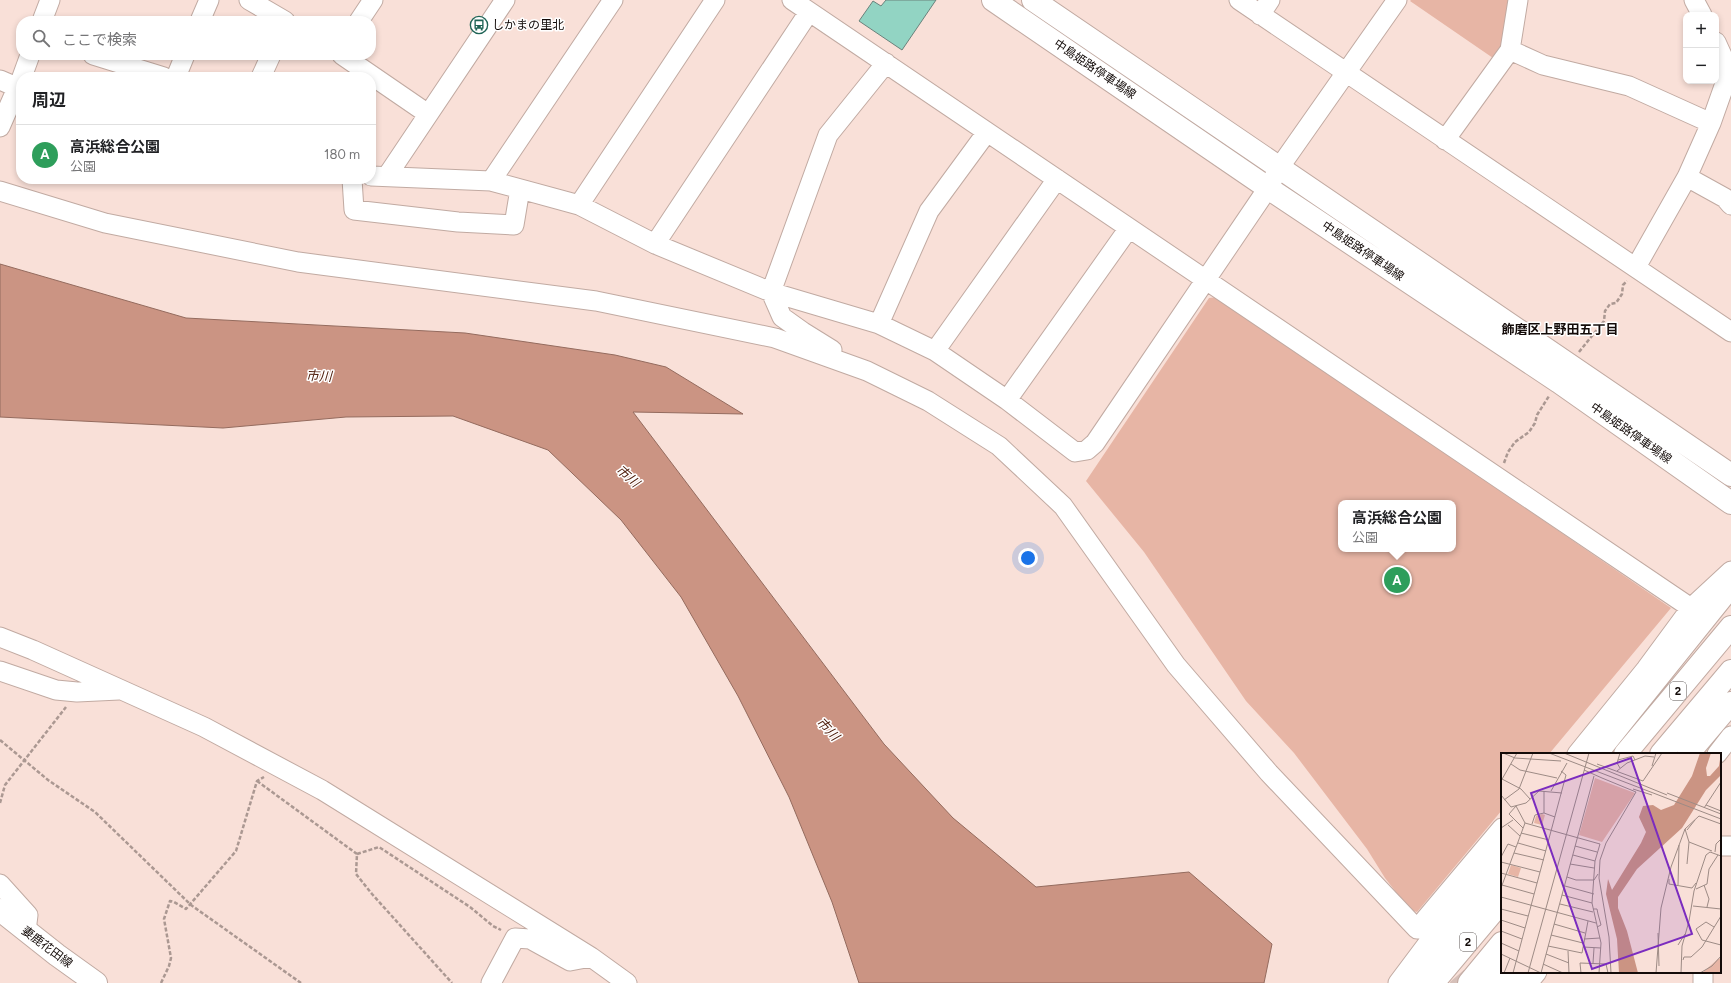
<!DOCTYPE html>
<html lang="ja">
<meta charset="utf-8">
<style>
:root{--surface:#fff;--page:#f6f6f6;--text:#202124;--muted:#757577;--line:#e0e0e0;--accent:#d93025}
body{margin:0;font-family:Figtree,"Noto Sans JP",sans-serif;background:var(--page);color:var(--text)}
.controls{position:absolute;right:12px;top:12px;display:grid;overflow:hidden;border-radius:8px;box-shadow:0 2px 6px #0003}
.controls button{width:36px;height:36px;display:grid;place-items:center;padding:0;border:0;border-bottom:1px solid var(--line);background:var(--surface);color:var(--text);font:20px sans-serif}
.you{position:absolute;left:1028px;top:558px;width:14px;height:14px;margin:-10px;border:3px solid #fff;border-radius:50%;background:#1a73e8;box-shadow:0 0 0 6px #1a73e833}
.badge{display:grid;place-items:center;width:26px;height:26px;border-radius:50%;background:var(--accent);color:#fff;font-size:13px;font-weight:700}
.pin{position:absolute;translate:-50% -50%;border:2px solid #fff;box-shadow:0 1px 4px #0006}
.popup{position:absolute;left:1338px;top:500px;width:118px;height:52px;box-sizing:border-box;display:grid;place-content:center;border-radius:8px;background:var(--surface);filter:drop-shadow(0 1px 3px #0005);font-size:13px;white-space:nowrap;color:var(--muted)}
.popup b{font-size:15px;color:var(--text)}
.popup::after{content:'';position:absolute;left:50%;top:100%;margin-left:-8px;border:8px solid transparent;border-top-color:var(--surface)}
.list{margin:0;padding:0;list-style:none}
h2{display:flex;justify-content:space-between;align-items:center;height:52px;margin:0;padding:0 16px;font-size:17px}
h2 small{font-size:13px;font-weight:400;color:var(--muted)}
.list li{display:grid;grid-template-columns:26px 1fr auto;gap:12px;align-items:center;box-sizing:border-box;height:60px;padding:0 16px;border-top:1px solid var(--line)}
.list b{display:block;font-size:15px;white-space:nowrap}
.list p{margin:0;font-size:13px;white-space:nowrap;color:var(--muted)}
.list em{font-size:13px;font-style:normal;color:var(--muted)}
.icon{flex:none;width:22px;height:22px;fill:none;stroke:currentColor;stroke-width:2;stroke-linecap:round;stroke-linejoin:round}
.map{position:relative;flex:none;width:1731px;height:983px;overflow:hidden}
.search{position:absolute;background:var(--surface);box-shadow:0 2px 6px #0003;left:16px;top:16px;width:360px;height:44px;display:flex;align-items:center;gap:10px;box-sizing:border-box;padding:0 14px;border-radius:16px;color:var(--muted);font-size:15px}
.panel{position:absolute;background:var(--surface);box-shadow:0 2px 6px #0003;left:16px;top:72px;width:360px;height:112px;border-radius:16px}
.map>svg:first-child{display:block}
.green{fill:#e7b5a5;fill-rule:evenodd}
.water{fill:#cb9483;stroke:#946b5e}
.building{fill:#92d4c3;stroke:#6a827c}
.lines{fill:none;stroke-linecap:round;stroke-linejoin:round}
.minor-tunnel{stroke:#d6c0b9;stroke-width:19;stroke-dasharray:19 10;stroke-linecap:butt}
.minor-casing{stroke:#c1aaa2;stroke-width:21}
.major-casing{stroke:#c1aaa2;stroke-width:24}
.highway-casing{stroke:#c1aaa2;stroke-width:24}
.path{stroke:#ab9892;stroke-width:2.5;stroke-dasharray:4 2;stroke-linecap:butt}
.minor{stroke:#fff;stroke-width:19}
.major{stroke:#fff;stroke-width:22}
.highway{stroke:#fff;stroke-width:22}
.labels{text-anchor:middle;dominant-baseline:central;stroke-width:3;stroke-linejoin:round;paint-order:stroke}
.shield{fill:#fff;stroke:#5a5453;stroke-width:1}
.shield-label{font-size:11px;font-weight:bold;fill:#130b09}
.poi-label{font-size:12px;fill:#130b09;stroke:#fff;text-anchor:start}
.street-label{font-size:12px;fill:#130b09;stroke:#fff}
.neighbourhood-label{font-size:13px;font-weight:bold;fill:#130b09;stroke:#fff}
.water-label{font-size:13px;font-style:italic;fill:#4b1907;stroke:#fff}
.inset-road{fill:none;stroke:#9d8b85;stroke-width:1}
.view{fill:#7b2cbf;fill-opacity:0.15;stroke:#7b2cbf;stroke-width:2}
.inset-edge{fill:none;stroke:#130b09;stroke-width:2}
</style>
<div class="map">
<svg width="1731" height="983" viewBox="0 0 1731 983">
<rect width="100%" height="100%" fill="#f9e0d8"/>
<path class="green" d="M1411 0H1511L1508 35 1493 58 1410 1Z
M1218 297 1671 608 1549 754H1502V810L1417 912 1410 910 1385 878 1367 849 1294 753 1246 701 1144 552 1086 481 1209 298ZM1341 503H1453V549H1341Z"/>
<path class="water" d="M0 264 186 318 465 333 615 355 666 367 743 414 633 412 884 744 953 818 1036 887 1189 872 1272 944 1264 983H859L832 902 789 797 738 696 681 597 621 520 548 450 453 416 346 417 223 428 0 417Z"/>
<path class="building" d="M886 0H936L902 50 859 21 873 1 881 6Z"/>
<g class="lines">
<path class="minor-tunnel" d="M1438 954 1463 983"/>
<defs>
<path id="minor" d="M249 0 285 21
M792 0 1691 608
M1239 0 1731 332
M1694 0 1702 15
M1260 15 1270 0
M42 21 50 0
M200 21 209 0
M359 21 373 0
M1510 50 1543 65 1629 86 1711 123
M93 55 164 77
M342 55 428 114
M22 77 30 55
M176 77 185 55
M261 77 271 55
M0 80 21 89
M0 127 21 79
M1445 140 1510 50 1518 0
M371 176 491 181 579 205 655 244 771 292 879 324 935 351 1007 400 1075 452 1087 450 1095 443 1268 188 1279 168 1397 0
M387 176 505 0
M1687 177 1725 198 1731 205
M352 179 354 210 458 222 514 225 520 189
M491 181 613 0
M0 191 105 223 298 262 596 301 775 338 867 371 928 401 999 446 1063 506 1176 665 1269 773 1417 929 1502 828
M579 205 715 0
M655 244 809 12
M1636 267 1687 177 1711 123 1728 75 1726 64 1716 42
M879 324 929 211 987 132
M832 350 803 332 782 317 771 292 828 135 886 63
M935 351 1057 179
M1007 400 1129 228
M0 637 33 650 204 727 322 790 591 957 627 983
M0 671 56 690 77 692 119 690
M1577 754 1646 669 1691 608 1731 571
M1717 754 1731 736
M1720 846H1731
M0 884 28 915 26 931
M1703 972V983
M491 983 515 938 530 939 570 961 591 957
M1398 983 1485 867
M1509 983 1518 972
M1528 983 1537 972"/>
<path id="major" d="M993 0 1268 188 1559 382 1731 503
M1033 0 1731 475
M0 910 57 955 96 983"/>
<path id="highway" d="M1596 754 1731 586
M1625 754 1731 627
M1661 754 1731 671
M1688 754 1731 703
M1478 876 1502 855
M1417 983 1451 934 1502 871
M1433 983 1502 901
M1469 983 1502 943
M1492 983 1502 971"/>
</defs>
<use href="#minor" class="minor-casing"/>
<use href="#major" class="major-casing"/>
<use href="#highway" class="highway-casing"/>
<path class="path" d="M1579 352 1604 321 1605 311 1610 304 1616 303 1622 294 1623 285 1627 281
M1504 463 1508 452 1515 442 1529 432 1535 423 1537 415 1549 396
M0 740 48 780 95 812 191 905 301 983
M257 781 357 854 356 874 372 894 452 983
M0 803 5 785 66 707
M357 854 379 847 470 907 493 926 501 930
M161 983 169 966 171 958 164 919 170 901 174 902 186 909 236 851 257 781 264 777"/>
<use href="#minor" class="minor"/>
<use href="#major" class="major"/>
<use href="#highway" class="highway"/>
</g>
<defs>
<symbol id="bus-ring" viewBox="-11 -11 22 22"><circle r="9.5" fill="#fff" stroke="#1f6456" stroke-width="1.5"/><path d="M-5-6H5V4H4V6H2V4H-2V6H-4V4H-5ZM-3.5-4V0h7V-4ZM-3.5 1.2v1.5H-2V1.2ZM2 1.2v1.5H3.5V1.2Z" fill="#1f6456"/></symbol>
</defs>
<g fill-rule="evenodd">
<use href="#bus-ring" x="469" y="15" width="20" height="20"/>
</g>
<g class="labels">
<g class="shield">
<rect x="1670" y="682" width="16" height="18" rx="3"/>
<rect x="1460" y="933" width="16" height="18" rx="3"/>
</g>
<g class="shield-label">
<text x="1678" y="691">2</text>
<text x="1468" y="942">2</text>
</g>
<g class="poi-label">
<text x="492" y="25">しかまの里北</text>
</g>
<g class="street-label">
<text transform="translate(1095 69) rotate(34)">中島姫路停車場線</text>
<text transform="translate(1363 251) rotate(34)">中島姫路停車場線</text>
<text transform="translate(1631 433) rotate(35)">中島姫路停車場線</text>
<text transform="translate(47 947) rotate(37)">妻鹿花田線</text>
</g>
<g class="neighbourhood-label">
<text x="1560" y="329">飾磨区上野田五丁目</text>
</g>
<g class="water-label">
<text transform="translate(319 376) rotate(2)">市川</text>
<text transform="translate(628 476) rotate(42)">市川</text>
<text transform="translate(828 729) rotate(47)">市川</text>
</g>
</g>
<g transform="translate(1501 753)">
<rect width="220" height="220" fill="#f9e0d8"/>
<path d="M94 25 134 40 101 89 78 82ZM41 61 44 62 41 72 33 70 35 63ZM10 112 20 115 17 124 7 121ZM220 205V220H201L217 206Z" fill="#e7b5a5"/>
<path d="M199 0H210L205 15 206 23H209L218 13 220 0V22L205 37 181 75 136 116 117 144V155L126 178 137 220H118L116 186 105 141 107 126 111 137 140 90 145 79 138 64 142 53 152 52 160 57 173 52 191 23Z" fill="#cb9483"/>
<path class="inset-road" d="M2 0 14 5 60 8M48 0 220 66M63 0 166 42M117 7 132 3 134 7M10 11 19 17 56 25M96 11 142 28 161 0M151 13 155 0M119 15 116 10 119 0M83 17 101 25M116 18 126 10 144 3 153 4M101 25 135 39 105 90 99 107 98 125 108 184 110 220M1 26 20 36 29 46M0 28 16 0M132 36 151 42M50 38 66 10M166 40 220 61M0 42 10 54 25 50 38 38 61 40M3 47 18 36 32 0M205 52 220 58M15 53 8 61 22 75M203 55 220 29M43 60V38M24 70 99 91 94 108 91 150 100 190 98 220M31 71 34 62 43 60 54 64M7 72 19 83M0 75 12 67M184 76 188 89 211 98M186 77 194 67M20 80 48 87M17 90 45 98M74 93 96 99M214 99 215 91 220 86M13 100 43 107M72 102 94 108M0 104 7 91 15 94M0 109 39 119M69 111 93 115M186 111 188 89M0 120 36 130M66 124 75 127H93L97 121M168 126V131L191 135 195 130M1 132 33 141M177 132 178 92M203 132 208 146 206 154M64 133 93 141M0 135 24 70 15 53M195 136 206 131 208 116 217 102M61 142 91 150M0 144 95 170M59 151 92 159M192 153 220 156M0 156 27 163M92 156H96L97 161 100 172 96 174M0 167 24 175M53 171 84 180M213 174 205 169 195 176 201 187 220 192M0 178 21 186M157 180 158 213M50 182 82 190M83 186 99 185M0 190 18 198M177 192 184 181M47 193 81 200 87 168M82 194 100 195M67 198 68 220M0 201 40 220M45 201 68 210M182 207 183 204H190L201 194 220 163M92 210 93 195M42 211 62 220M3 220 9 205M12 220 65 22 60 18M27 220 88 0M40 220 93 23M80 220 79 210 105 211 107 220M155 220 160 155 170 114 184 76 198 63 220 71M180 220 181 193 188 168 193 138 205 102 209 99 220 103M199 220 211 213 220 203"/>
<path class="view" d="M130 5 191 181 91 216 30 40Z"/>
<rect width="220" height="220" class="inset-edge"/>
</g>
</svg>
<div class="controls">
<button>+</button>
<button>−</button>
</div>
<div class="you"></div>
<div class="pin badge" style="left:1397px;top:580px;background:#2e9e5b">A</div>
<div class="popup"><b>高浜総合公園</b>公園</div>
<div class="search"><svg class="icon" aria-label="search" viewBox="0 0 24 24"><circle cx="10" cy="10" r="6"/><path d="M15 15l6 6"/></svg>ここで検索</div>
<section class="panel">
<h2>周辺<small></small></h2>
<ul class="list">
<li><span class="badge" style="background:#2e9e5b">A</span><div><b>高浜総合公園</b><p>公園</p></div><em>180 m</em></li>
</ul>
</section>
</div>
